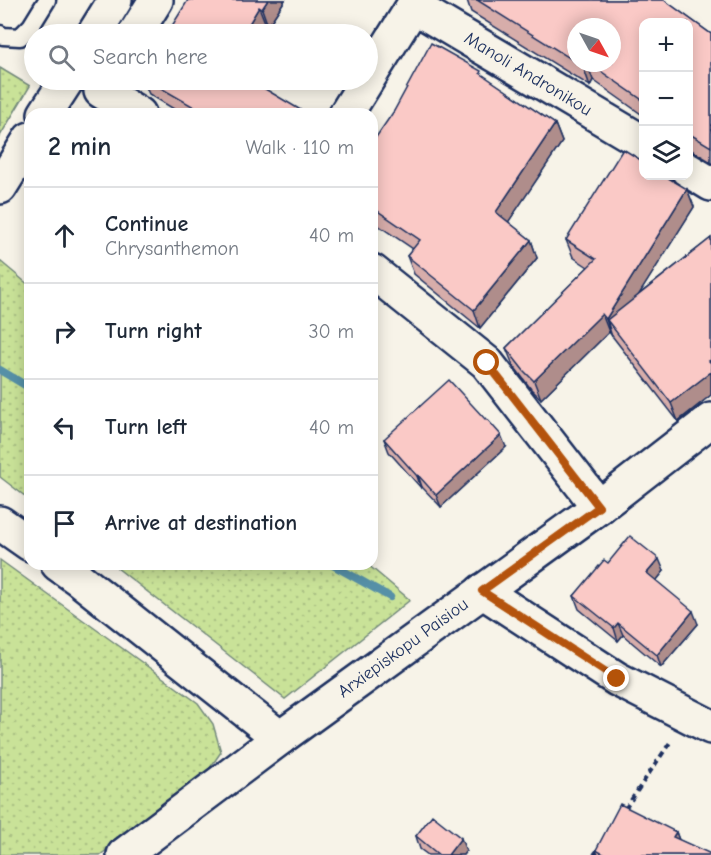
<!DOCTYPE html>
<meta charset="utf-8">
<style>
:root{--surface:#fff;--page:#f6f6f7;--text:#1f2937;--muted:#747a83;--line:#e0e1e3}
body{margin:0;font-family:"Comic Neue",sans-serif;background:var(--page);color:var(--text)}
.controls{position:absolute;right:18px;top:18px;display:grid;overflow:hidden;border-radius:12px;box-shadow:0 3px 15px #0003}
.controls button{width:54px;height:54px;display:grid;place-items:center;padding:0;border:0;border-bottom:2px solid var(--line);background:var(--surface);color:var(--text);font:30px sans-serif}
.compass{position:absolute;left:567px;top:18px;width:54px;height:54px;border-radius:50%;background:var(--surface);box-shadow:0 3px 15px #0003;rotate:130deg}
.stop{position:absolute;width:18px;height:18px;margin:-14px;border:4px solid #b45309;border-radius:50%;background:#fff}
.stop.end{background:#b45309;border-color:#fff;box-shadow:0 2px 6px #0008}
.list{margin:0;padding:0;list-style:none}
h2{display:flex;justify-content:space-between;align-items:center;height:78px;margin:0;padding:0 24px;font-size:26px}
h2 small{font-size:20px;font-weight:400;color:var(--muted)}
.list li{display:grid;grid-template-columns:39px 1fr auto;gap:18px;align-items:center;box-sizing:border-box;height:96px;padding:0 24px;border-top:2px solid var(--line)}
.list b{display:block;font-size:22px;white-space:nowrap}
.list p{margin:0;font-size:20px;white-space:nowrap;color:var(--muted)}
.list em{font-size:20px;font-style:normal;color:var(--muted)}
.icon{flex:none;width:33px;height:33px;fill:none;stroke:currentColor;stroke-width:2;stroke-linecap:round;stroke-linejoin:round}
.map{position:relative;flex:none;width:711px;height:855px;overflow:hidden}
.search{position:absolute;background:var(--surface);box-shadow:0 3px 15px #0003;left:24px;top:24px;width:354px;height:66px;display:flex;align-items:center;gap:15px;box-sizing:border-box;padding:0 21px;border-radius:33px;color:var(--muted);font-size:22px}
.panel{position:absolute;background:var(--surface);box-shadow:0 3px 15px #0003;left:24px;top:108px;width:354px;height:462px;border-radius:18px}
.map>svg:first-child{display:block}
.grass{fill:url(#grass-dots);stroke:#72887b;stroke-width:1.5}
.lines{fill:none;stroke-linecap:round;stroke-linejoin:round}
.stream{stroke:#5790a7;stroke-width:8}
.service-casing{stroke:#1b2f5e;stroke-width:21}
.minor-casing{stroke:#1b2f5e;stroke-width:38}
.tertiary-casing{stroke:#1b2f5e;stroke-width:38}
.path{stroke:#1b2f5e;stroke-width:4;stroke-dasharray:6 4.5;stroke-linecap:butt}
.service{stroke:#f7f3e8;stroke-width:16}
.minor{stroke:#f7f3e8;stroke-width:33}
.tertiary{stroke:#f7f3e8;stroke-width:33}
.wall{fill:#d7adaa;stroke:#1b2f5e;stroke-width:1.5;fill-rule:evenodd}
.shaded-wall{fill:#af8d8b;stroke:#1b2f5e;stroke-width:1.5}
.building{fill:#fac9c6;stroke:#1b2f5e;stroke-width:1.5}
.route{stroke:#b45309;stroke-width:8}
.labels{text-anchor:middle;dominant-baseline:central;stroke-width:6;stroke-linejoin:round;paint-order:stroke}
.street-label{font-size:18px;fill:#1b2f5e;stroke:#f7f3e8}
</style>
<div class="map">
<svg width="711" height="855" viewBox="0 0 711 855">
<defs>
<pattern id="grass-dots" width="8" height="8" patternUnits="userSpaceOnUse" patternTransform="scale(1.5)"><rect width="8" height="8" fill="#c9e298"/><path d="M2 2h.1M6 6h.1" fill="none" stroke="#acc285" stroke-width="1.8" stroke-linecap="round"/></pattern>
</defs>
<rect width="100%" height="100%" fill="#f7f3e8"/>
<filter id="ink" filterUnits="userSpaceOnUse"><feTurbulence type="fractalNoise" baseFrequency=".0167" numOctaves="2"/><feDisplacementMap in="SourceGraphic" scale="12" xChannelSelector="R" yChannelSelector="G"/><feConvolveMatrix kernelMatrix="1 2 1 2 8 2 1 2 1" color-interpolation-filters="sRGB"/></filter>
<g filter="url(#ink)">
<path class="grass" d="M0 68 30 86 0 136Z
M0 261 30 286V500L0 477Z
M0 560 198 703 213 724 221 752 203 778 100 855H0Z
M112 564H367L410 600 285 699Z"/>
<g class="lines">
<path class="stream" d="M0 370 30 388
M331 564 390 597"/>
<defs>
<path id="service" d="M0 34 3 36 20 37 31 26 47 0"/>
<path id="minor" d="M413 6 644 143
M135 34 156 0
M101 91 139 114
M346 114 417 0
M688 170 711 184
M372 271 487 363 599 507
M482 591 617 679 711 727
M124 855 280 738"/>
<path id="tertiary" d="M94 34 115 0
M45 114 67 80
M0 187 30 139
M0 523 30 544
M58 564 79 579 280 738 599 507 711 420"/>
</defs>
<use href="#service" class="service-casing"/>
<use href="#minor" class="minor-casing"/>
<use href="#tertiary" class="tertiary-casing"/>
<path class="path" d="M625 809 671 741
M594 855 599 848"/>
<use href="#service" class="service"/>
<use href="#minor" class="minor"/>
<use href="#tertiary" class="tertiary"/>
</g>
<path class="wall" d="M188 0H285L268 26Z
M467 0H664L711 34V162L688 148V22H644V116L593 80 590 86 471 12ZM576 27 612 63H576Z
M482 75 555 124 562 142 508 222 531 240 537 258 480 328 414 274 407 256 413 249 372 221V143Z
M143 80H250L305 114H182L149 94Z
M687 189 694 207 638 295 711 238V395L678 421 609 332 541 399 531 389 513 365 506 348 588 267 573 257 566 240Z
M384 439 506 447 441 507 422 487 421 488 389 452Z
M608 563 664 571 656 581 698 624 661 667 623 635 618 641 579 609 574 596Z
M676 832 679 840 711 855H598L596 850Z
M416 836 466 851 463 855H428L420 849Z"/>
<path class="shaded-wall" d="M268 0H285L268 26 262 9Z
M259 7 266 25 260 34H243Z
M585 63H587L593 80 590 86 583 66Z
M555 124 562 142 503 230 496 212Z
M687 189 694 207 616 331 607 320 612 337 606 319Z
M531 240 537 258 480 328 474 310Z
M602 314 609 332 541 399 534 381Z
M711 372V395L678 421 671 403Z
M501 435 506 447 441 507 436 495Z
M418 475 422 487 421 488 417 476Z
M659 559 664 571 652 586 647 573Z
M693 611 698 624 661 667 657 655Z
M618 623 623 635 618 641 614 628Z
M676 832 682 848 673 837Z
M461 838 466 851 463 855H448Z"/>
<path class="building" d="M188 0H268L262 9 259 7 243 34H167Z
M477 0H664L711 34V147L688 133V22H644V101L589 63H612V27H576V62Z
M431 43 481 71 480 73 555 124 496 212 531 240 474 310 407 256 420 240 372 207V143L394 111Z
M147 80H250L304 112 302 114H210L200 108 199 110Z
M623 149 644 162V176H665L687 189 606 319 602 314 534 381 524 371 506 348 596 259 566 240Z
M711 238V360L709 361 711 363V372L671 403 607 320Z
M449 380 485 419 486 418 501 435 436 495 418 475 417 476 384 439Z
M630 536 659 559 647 573 693 611 657 655 618 623 614 628 574 596 604 560 608 563Z
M620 804 676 832 673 837 711 854V855H605L596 850Z
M432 815 461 838 448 855H439L416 836Z"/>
</g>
<g class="lines" filter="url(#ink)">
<path class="route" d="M487 363 599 507 482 591 617 679"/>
</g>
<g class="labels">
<g class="street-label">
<text transform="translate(528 74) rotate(31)">Manoli Andronikou</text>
<text transform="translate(403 648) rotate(-36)">Arxiepiskopu Paisiou</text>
</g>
</g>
</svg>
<div class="controls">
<button>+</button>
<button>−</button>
<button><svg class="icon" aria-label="layers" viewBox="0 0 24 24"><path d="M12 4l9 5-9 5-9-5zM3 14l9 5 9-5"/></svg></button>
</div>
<svg class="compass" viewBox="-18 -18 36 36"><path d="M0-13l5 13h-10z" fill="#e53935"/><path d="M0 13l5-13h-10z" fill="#747a83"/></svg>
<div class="stop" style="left:487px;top:363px"></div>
<div class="stop end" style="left:617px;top:679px"></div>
<div class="search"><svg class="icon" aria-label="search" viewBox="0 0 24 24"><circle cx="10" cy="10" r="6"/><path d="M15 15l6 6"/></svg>Search here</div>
<section class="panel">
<h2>2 min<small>Walk · 110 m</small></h2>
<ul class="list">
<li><svg class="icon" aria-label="ahead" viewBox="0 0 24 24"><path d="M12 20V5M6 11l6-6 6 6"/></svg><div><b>Continue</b><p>Chrysanthemon</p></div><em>40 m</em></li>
<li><svg class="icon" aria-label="right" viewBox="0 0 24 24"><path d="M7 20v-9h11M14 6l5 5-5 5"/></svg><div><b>Turn right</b></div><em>30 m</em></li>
<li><svg class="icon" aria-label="left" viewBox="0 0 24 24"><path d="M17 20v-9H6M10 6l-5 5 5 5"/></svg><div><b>Turn left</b></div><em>40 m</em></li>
<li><svg class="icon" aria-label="arrive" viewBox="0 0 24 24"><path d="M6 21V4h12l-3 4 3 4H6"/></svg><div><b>Arrive at destination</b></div></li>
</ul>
</section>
</div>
